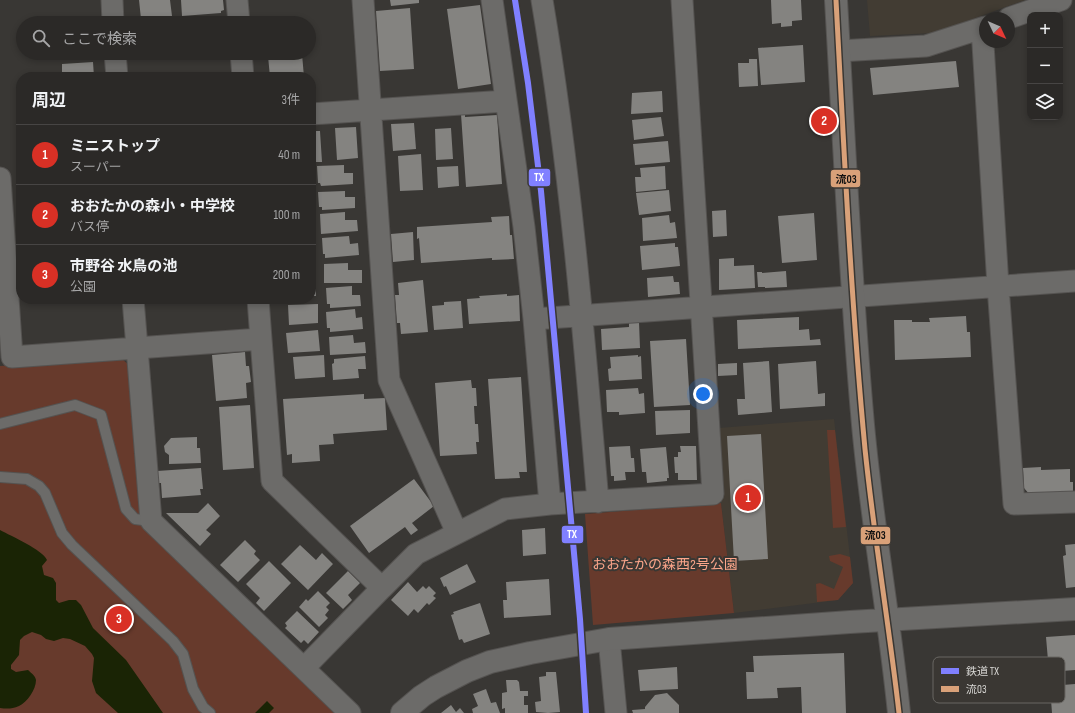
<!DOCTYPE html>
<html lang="ja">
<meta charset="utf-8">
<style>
:root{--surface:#2b2927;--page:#373533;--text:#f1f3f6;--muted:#a6a6a7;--line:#474544;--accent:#d93025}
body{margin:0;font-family:"Sofia Sans Condensed","Noto Sans JP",sans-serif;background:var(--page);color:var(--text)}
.controls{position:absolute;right:12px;top:12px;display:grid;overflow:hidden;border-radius:8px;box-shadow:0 2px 6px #0003}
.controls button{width:36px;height:36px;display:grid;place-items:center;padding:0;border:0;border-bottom:1px solid var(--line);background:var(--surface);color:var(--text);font:20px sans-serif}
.compass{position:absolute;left:979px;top:12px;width:36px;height:36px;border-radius:50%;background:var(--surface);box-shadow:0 2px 6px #0003;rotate:134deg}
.you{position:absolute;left:703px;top:394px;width:14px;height:14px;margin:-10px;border:3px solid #fff;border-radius:50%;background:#1a73e8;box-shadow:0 0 0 6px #1a73e833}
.badge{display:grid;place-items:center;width:26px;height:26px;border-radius:50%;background:var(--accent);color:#fff;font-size:13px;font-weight:700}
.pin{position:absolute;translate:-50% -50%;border:2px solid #fff;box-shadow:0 1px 4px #0006}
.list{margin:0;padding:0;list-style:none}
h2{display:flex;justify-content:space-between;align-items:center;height:52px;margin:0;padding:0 16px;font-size:17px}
h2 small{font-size:13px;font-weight:400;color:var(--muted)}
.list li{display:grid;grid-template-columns:26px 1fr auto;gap:12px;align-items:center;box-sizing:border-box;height:60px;padding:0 16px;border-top:1px solid var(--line)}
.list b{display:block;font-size:15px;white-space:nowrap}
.list p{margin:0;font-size:13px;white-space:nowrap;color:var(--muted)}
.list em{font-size:13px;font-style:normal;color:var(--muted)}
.icon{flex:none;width:22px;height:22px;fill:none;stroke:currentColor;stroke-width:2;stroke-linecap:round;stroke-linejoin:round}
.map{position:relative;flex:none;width:1075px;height:713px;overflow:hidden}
.search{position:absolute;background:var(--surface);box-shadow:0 2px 6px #0003;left:16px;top:16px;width:300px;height:44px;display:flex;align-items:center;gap:10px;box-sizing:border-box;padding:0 14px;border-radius:22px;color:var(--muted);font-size:15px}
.panel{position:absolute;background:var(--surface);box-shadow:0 2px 6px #0003;left:16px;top:72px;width:300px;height:232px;border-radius:16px}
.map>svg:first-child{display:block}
.built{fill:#423c33}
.green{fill:#673a2c}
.water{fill:#1a2405}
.building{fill:#848380}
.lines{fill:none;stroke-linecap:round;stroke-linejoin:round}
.lane-casing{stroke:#555351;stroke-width:12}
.street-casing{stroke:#555351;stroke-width:23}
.secondary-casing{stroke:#555351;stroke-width:24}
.lane{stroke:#6c6b69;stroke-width:10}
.street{stroke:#6c6b69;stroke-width:21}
.secondary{stroke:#6c6b69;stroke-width:22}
.bus-1-casing{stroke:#3a3733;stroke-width:8}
.bus-1{stroke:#d9a179;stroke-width:5}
.rail-1-casing{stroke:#3a3733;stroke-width:9}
.rail-1{stroke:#8080ff;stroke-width:6}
.labels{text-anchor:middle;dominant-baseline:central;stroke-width:4;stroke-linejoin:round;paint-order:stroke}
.park-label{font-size:14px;fill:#fba58a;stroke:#3a3733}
.key{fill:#3a3733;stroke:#696763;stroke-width:1}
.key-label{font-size:11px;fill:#d8d7d4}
.line-badge{stroke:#3a3733;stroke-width:1.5}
.badge-label{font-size:11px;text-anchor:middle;font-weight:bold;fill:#fff}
.pale-badge-label{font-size:11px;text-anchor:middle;font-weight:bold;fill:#111}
</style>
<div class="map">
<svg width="1075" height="713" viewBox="0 0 1075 713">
<rect width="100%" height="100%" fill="#393734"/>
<path class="built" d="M867 0H1025L934 33 870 36Z
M834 419 853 583 838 600 734 613 721 503 718 428Z"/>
<path class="green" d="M121 358 130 366 141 525 335 713H0V366Z
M827 430H835L846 527 833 528Z
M721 503 734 613 593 625 585 514Z
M840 554 850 557 853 583 838 600 817 602 816 584 820 583 834 589 843 567 830 561 829 556Z"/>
<path class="water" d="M0 530C11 536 43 550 47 560L42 566 44 575 53 578 56 583V600L59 603 69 600H76L81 605 93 628 126 660 163 713H118L96 693 92 681 94 658 92 654 85 646 70 639 63 638 54 641 46 639 41 635 32 632 24 636 20 640 19 655 11 665V669L16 672 28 670C31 673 35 675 36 680 36 690 27 702 19 706 12 709 7 709 0 708Z
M267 701 274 708 269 713H255Z"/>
<path class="building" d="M139 0H170L172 16 141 19Z
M181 0H223L224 10 221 11V13L182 16Z
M390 0H419V3L391 6Z
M771 0H801L802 20 792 21V26L781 27V23L772 24Z
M480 5 491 84 458 89 447 9Z
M410 8 414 69 380 71 376 11Z
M217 20 218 23H197V22Z
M803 45 805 82 761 85 758 48Z
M302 54 304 77H270L268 56Z
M749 59H757L758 86 739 87 738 63H749Z
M956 61 959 87 873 95 870 68Z
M93 62 94 77H62V64Z
M662 91 663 112 631 114 632 93Z
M461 114H465V117L497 115 502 184 466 187Z
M661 117 664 136 634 140 632 120Z
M414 123 416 149 393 151 391 124Z
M356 127 358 158 337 160 335 128Z
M451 128 453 159 436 160 435 129Z
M311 131H320L322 162H311Z
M668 141 670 162 635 165 633 144Z
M421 154 423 190 400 191 398 156Z
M344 165V173H353V184L321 186 320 183H318L317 166Z
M458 166 459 186 438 188 437 167Z
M665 166 666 189 636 192 635 177H641L640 168Z
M669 190 671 211 639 215 636 193Z
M345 191V197H355V208L322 210V207H319L318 192Z
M726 210 727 236 713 237 712 211Z
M345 212V220H357L358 231 321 234 320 214Z
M814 213 817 260 782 263 778 216Z
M669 215 670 223 675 222 677 238 643 241 642 218Z
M509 216 510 235H512L514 259 492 260V258L421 263 419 238 417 239V227L492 222 491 217Z
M413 232 414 260 393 262 391 234Z
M349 236 350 244 358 243 359 255 325 258V254H323L322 238Z
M675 243V247H678L680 266 642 270 640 246Z
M311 252H312L313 269H311Z
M734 258V266L754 265 755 288 719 290V259Z
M348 263V270H362V283H324V264Z
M786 271 787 287 765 288V287H758L757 272H762V273Z
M311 276H315L316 296H311Z
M673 276 674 282H679L680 294 648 297 647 278Z
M423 280 428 332 401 334 400 323H397L395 295H399L398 283Z
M352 286V295H360L361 306 330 308V304H327L326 288Z
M507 294V296L519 295 520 321 469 324 467 299 480 298 479 296Z
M461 301 463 328 434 330 432 306 444 305V302Z
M318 304V323L289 325 288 305Z
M355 309 356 318 362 317 363 329 330 332V328H327L326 312Z
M966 316 967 332H970L971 357 895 360 894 320H912V322H930L929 318Z
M799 317V330L809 329 810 340 820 339 821 345 738 349 737 320Z
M639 322 640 348 602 350 601 329 629 327V323Z
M318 330 320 351 288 353 286 333Z
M353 335 354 343 365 342 366 353 330 355 329 337Z
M686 339 690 405 654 407 650 341Z
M245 352 246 366H249L251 382 246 383 247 398 216 401 212 355Z
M324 355 325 377 295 379 293 357Z
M638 355V357L641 356 642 379 609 381 608 369 611 368 610 357Z
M365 356 366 369H358L359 378 333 380 332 364 334 363V359Z
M769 361 772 412 738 415 737 399H745L743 363Z
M816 361 818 394 825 393V406L780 409 778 364Z
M737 363V375L718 376V364Z
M521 377 527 472H519L520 478 495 479 488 379Z
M471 380 472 388H476L477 406H474L475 424H478L479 442H476L477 454 440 456 435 383Z
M638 388 639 394 644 393 645 413 619 415V412H607L606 390Z
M364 394V399L385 398 387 430 333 434 334 444 319 445 320 461 292 463V454L287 455 283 399Z
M250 405 254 468 223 470 219 407Z
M690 410V433L656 435 655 411Z
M761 434 768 559 734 561 727 436Z
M197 437V448H200L201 463 169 464V455L165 452 164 446 171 438Z
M630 446 631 458H634L635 472H625L626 480 614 481V476H611L609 447Z
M680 446H696L697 480H678V473H675L674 457H678V452H681Z
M666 447 669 478H667V481L647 483 646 472H642L640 449Z
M1041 467V470L1070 469V482H1073V493L1030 495 1024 488 1023 468Z
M201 468 203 489H200L201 495 162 498 161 483H158L157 471Z
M414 479 434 506 412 523 418 530 411 535 405 527 369 553 350 526Z
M208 503 220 516 206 530 211 534 200 546 166 513H198Z
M545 528 546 554 523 556 522 530Z
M245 540 256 551 254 554 260 560 238 582 220 565Z
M1075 544V587L1066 588 1063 556 1066 555 1065 545Z
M300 545 316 560 322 553 333 564 308 590 281 564Z
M269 561 291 583 264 611 256 603 260 598 246 584Z
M467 564 476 582 450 595 446 586 444 587 440 578Z
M348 571 360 583 348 595 352 600 343 609 326 593Z
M549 579 551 615 504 618 503 600H507L506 582Z
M408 582 417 592 423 586 426 589 429 586 436 593 433 596 436 598 429 605 427 603 418 613 414 609 408 616 391 600Z
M318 591 330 603 326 607 329 610 325 615 328 618 319 627 299 607 306 599 308 601Z
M480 603 490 634 464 643 462 639 459 640 451 615 454 614 453 612Z
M297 611 319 632 308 644 304 640 301 643 285 628 287 626 285 623Z
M1075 635V670L1049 672 1046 637Z
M844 653 846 713H802L801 687 777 688 778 698 747 699 746 672H754L753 656Z
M677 667 678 689 640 691 638 670Z
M546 672H556L560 712 548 713 536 712 535 702 541 701 539 677 546 676Z
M506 680H517L519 682 520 691H528V696H524V705H528V713H505V708L502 709V693L507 692Z
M1075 684V713H1052L1050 686Z
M486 689 491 703 496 702 500 713H473L472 709 478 706 473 694Z
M667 693 679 705V713H633L632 710 645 709V707L655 695Z
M451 705 456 712 460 708 464 713H441Z"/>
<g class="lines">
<defs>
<path id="lane" d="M0 424 75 405 101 415 126 509 135 519 151 521
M0 477 27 479 39 486 45 493 62 533 72 545 173 641 183 654 193 689 203 707 210 713"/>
<path id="street" d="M112 0 113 23
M237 0 239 23
M363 0 389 380 457 533
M492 0 524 227 534 319 550 504
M542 0C570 166 584 335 598 502
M1009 18 1061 0
M982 28 998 286 1014 504 1075 502
M839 51 926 46 985 27
M115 53 117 77
M241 53 243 77
M311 114 506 101
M0 178 12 357 137 348 133 299
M258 299 261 339
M534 319 1075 281
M382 588 416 554 505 509 550 504 713 494 682 0
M609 639 616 713
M304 668 382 588 272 481 261 339 137 348 151 521 350 713"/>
<path id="secondary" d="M836 0C844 138 850 276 862 413 870 513 889 613 899 713
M402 713 422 696 436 687 467 671 490 662 530 653 609 639 850 622 1075 609"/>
</defs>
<use href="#lane" class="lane-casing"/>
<use href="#street" class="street-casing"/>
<use href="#secondary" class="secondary-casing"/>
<use href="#lane" class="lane"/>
<use href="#street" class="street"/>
<use href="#secondary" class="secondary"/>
<defs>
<path id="bus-1" d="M836 0C844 150 851 300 865 449 874 537 889 625 899 713"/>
</defs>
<use href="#bus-1" class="bus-1-casing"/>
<use href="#bus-1" class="bus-1"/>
<defs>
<path id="rail-1" d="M515 0 528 83 541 191 580 619 586 713"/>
</defs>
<use href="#rail-1" class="rail-1-casing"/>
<use href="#rail-1" class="rail-1"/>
</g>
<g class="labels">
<g class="park-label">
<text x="665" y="564">おおたかの森西2号公園</text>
</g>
</g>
<rect x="933" y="657" width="132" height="46" rx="6" class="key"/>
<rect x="941" y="668" width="18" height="6" fill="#8080ff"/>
<rect x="941" y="686" width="18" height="6" fill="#d9a179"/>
<g class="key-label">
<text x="966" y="675">鉄道 TX</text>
<text x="966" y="693">流03</text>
</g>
<g class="line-badge">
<rect x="528" y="168" width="23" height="19" rx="4" fill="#8080ff"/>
<rect x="830" y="169" width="31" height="19" rx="4" fill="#d9a179"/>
<rect x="561" y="525" width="23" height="19" rx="4" fill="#8080ff"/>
<rect x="860" y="526" width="31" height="19" rx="4" fill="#d9a179"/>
</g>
<g class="badge-label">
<text x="539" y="181">TX</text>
<text x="572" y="538">TX</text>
</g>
<g class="pale-badge-label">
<text x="846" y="183">流03</text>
<text x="875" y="539">流03</text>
</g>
</svg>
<div class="controls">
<button>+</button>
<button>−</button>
<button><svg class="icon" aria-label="layers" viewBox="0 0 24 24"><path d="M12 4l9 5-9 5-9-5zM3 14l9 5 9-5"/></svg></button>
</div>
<svg class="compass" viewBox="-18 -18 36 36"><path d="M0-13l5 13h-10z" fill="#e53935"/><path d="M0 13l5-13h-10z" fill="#a6a6a7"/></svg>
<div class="you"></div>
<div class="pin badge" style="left:748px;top:498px">1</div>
<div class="pin badge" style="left:824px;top:121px">2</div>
<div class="pin badge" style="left:119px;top:619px">3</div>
<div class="search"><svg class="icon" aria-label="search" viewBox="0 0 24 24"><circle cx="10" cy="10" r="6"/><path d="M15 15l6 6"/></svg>ここで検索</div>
<section class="panel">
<h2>周辺<small>3件</small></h2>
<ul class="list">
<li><span class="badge">1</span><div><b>ミニストップ</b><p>スーパー</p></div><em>40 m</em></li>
<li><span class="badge">2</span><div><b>おおたかの森小・中学校</b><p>バス停</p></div><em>100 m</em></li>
<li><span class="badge">3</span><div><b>市野谷 水鳥の池</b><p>公園</p></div><em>200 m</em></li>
</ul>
</section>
</div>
